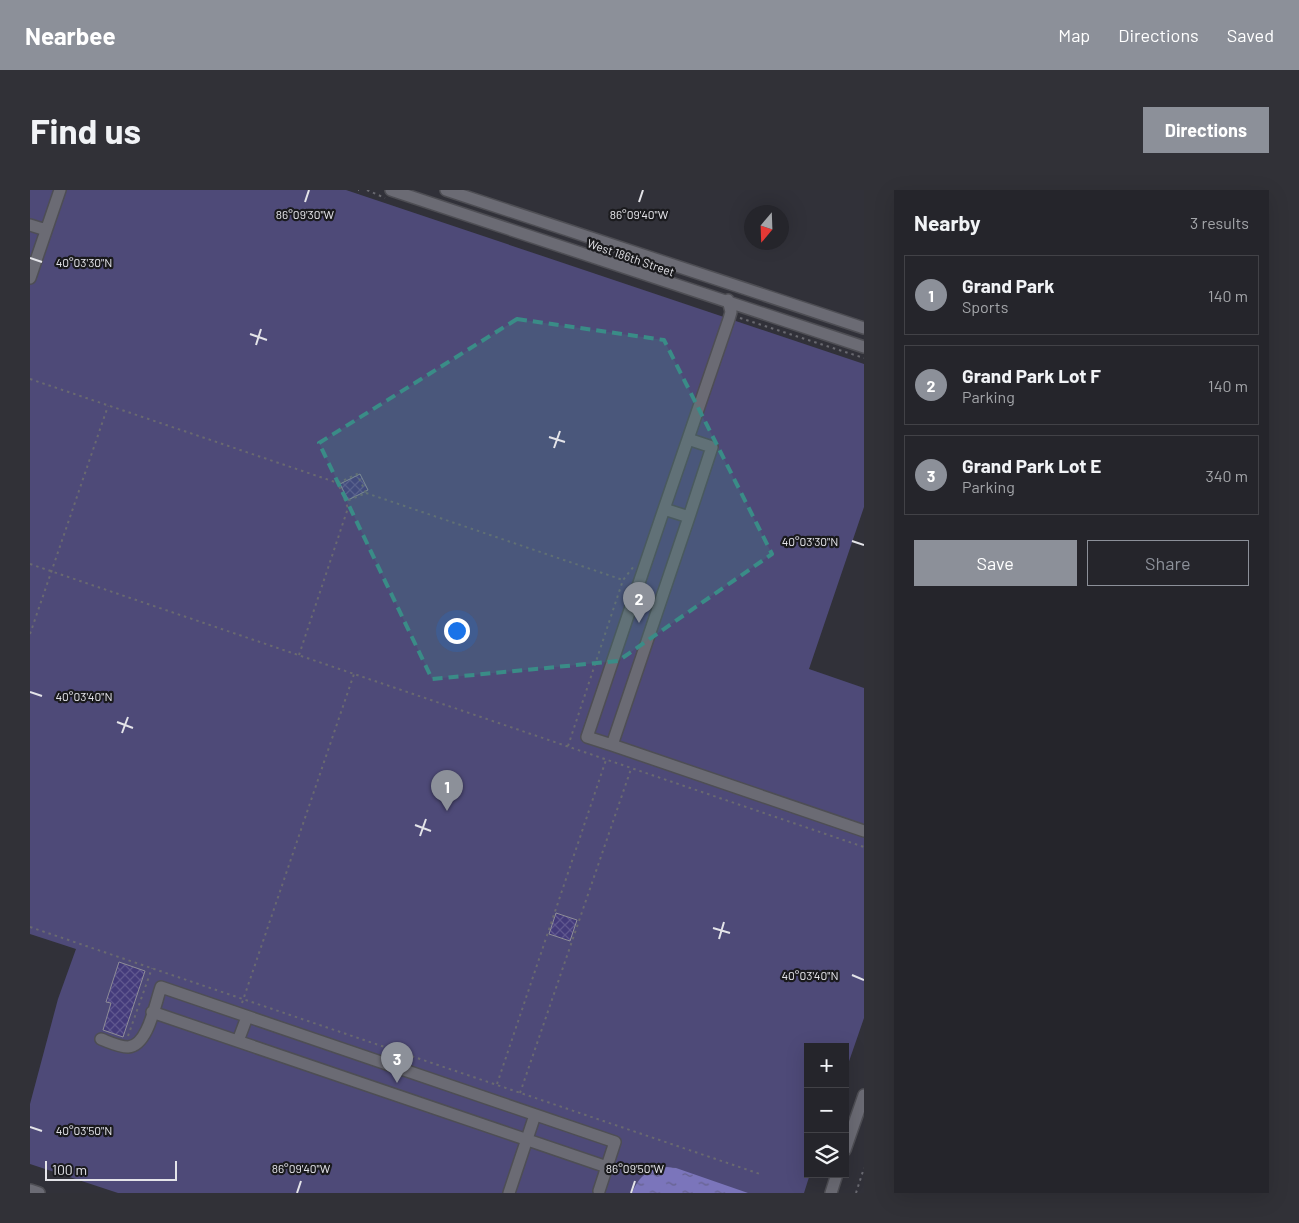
<!DOCTYPE html>
<meta charset="utf-8">
<style>
:root{--surface:#25252b;--page:#313137;--text:#f1f3f6;--muted:#a3a5a9;--line:#424247;--accent:#8c9099}
body{margin:0;font-family:Barlow,sans-serif;background:var(--page);color:var(--text)}
.controls{position:absolute;right:15px;bottom:15px;display:grid;overflow:hidden;border-radius:0px;box-shadow:0 5px 20px #0002}
.controls button{width:45px;height:45px;display:grid;place-items:center;padding:0;border:0;border-bottom:1px solid var(--line);background:var(--surface);color:var(--text);font:25px sans-serif}
.compass{position:absolute;left:714px;top:15px;width:45px;height:45px;border-radius:50%;background:var(--surface);box-shadow:0 5px 20px #0002;rotate:199deg}
.scale{position:absolute;left:15px;bottom:12px;width:132px;box-sizing:border-box;padding-left:5px;border:2px solid #e4e4e9;border-top:0;font-size:14px;line-height:18px;white-space:nowrap;color:#e4e4e9;-webkit-text-stroke:4px #1a1a1d;paint-order:stroke}
.you{position:absolute;left:426px;top:440px;width:18px;height:18px;margin:-12px;border:4px solid #fff;border-radius:50%;background:#1a73e8;box-shadow:0 0 0 8px #1a73e833}
.badge{display:grid;place-items:center;width:32px;height:32px;border-radius:50%;background:var(--accent);color:#fff;font-size:16px;font-weight:700}
.pin{position:absolute;translate:-50% -41px;filter:drop-shadow(0 1px 2px #0008)}
.pin::after{content:'';position:absolute;top:26px;width:18px;height:15px;background:inherit;clip-path:polygon(0 0,100% 0,50% 100%)}
.list{margin:0;padding:0;list-style:none}
h2{display:flex;justify-content:space-between;align-items:center;height:65px;margin:0;padding:0 20px;font-size:21px}
h2 small{font-size:16px;font-weight:400;color:var(--muted)}
.list li{display:grid;grid-template-columns:32px 1fr auto;gap:15px;align-items:center;box-sizing:border-box;height:80px;margin:0 10px 10px;padding:0 10px;border:1px solid var(--line);border-radius:0px}
.list b{display:block;font-size:19px;white-space:nowrap}
.list p{margin:0;font-size:16px;white-space:nowrap;color:var(--muted)}
.list em{font-size:16px;font-style:normal;color:var(--muted)}
.actions{display:flex;gap:10px;padding:15px 20px}
.actions a{flex:1;padding:11px 0;border:1px solid var(--accent);border-radius:0px;text-align:center;font-size:18px;color:var(--accent)}
.actions .main{background:var(--accent);color:#fff}
.icon{flex:none;width:28px;height:28px;fill:none;stroke:currentColor;stroke-width:2;stroke-linecap:round;stroke-linejoin:round}
.map{position:relative;flex:none;width:834px;height:1003px;overflow:hidden;border-radius:0px}
header{display:flex;align-items:center;gap:30px;box-sizing:border-box;height:70px;padding:0 25px;background:var(--accent);color:#fff}
header strong{font-size:24px}
nav{display:flex;gap:28px;margin-inline-start:auto;font-size:18px}
.intro{display:flex;align-items:center;justify-content:space-between;box-sizing:border-box;height:120px;padding:0 30px}
h1{margin:0;font-size:35px}
.button{padding:12px 22px;border-radius:0px;background:var(--accent);color:#fff;font-size:18px;font-weight:700}
main{display:flex;gap:30px;padding:0 30px}
aside{flex:1;background:var(--surface);border-radius:0px;box-shadow:0 5px 20px #0002}
.map>svg:first-child{display:block}
.pitch{fill:#4e4a78}
.water{fill:url(#water-ripples)}
.building{fill:url(#building-cross-hatch);stroke:#8d8c96}
.lines{fill:none;stroke-linecap:round;stroke-linejoin:round}
.minor-casing{stroke:#4e4e54;stroke-width:14}
.path{stroke:#696970;stroke-width:2;stroke-dasharray:2.5 4;stroke-linecap:butt}
.minor{stroke:#6b6b74;stroke-width:11}
.marked{fill:#3a8c87;fill-opacity:0.2;stroke:#3a8c87;stroke-width:4;stroke-dasharray:10 6;stroke-linejoin:round}
.ticks{fill:none;stroke:#e4e4e9;stroke-width:2}
.labels{text-anchor:middle;dominant-baseline:central;stroke-width:4.5;stroke-linejoin:round;paint-order:stroke}
.street-label{font-size:12px;fill:#e4e4e9;stroke:#1a1a1d}
.ticks-label{font-size:12px;text-anchor:middle;fill:#e4e4e9;stroke:#1a1a1d;stroke-width:4.5;stroke-linejoin:round;paint-order:stroke}
</style>
<header>
<strong>Nearbee</strong>
<nav><a>Map</a><a>Directions</a><a>Saved</a></nav>
</header>
<div class="intro"><h1>Find us</h1><a class="button">Directions</a></div>
<main>
<div class="map">
<svg width="834" height="1003" viewBox="0 0 834 1003">
<defs>
<pattern id="water-ripples" width="26" height="14" patternUnits="userSpaceOnUse" patternTransform="scale(1.25)"><rect width="26" height="14" fill="#7b75bb"/><path d="M2 4q2-2 4 0t4 0M15 11q2-2 4 0t4 0" fill="none" stroke="#65618c"/></pattern>
<pattern id="building-cross-hatch" width="8" height="8" patternUnits="userSpaceOnUse" patternTransform="scale(1.25)"><rect width="8" height="8" fill="#443b7b"/><path d="M0 0l8 8M0 8l8-8" fill="none" stroke="#5f578e"/></pattern>
</defs>
<rect width="100%" height="100%" fill="#313139"/>
<path class="pitch" d="M0 0H316L834 174V317L779 479 834 498V828L815 883V857H778V984H780L774 1003H88L0 974V914L28 809 46 759 0 744Z"/>
<path class="water" d="M637 977 646 978 718 1003H602C609 986 618 979 637 977Z"/>
<path class="building" d="M330 284 338 300 318 310 310 294Z
M526 723 547 730 540 751 519 744Z
M89 772 115 781 93 847 73 840 81 813 76 812Z"/>
<g class="lines">
<defs>
<path id="minor" d="M361 0 834 157
M416 0 834 138
M0 35 16 40
M0 88 30 0
M658 249 682 257 659 327
M634 319 699 129 701 122 698 110
M582 555 659 327 634 319 557 547 582 555 834 641
M122 822 577 977
M71 849C79 852 89 857 98 857 118 856 125 814 131 797L585 952 569 1001
M208 851 217 827
M815 960 834 905
M0 1000 9 1003
M479 1003 505 925
M801 1003 807 984"/>
</defs>
<use href="#minor" class="minor-casing"/>
<path class="path" d="M328 0H329
M337 0 355 8
M710 128 834 168
M0 189 308 293
M336 303 593 390
M0 374 834 657
M0 444 78 216
M269 465 318 318 308 293 327 284 336 303 317 311
M538 556 593 390 604 376
M0 737 730 984
M212 813 324 484
M98 846 122 778
M467 894 576 570
M490 903 601 579
M826 1003 834 978"/>
<use href="#minor" class="minor"/>
</g>
<path class="marked" d="M487 129 634 150 742 364 588 471 402 489 289 253Z"/>
<path class="ticks" d="M275 12 279 0M609 12 613 0M0 68 12 72M220 144 237 150M226 155 231 139M519 247 535 252M524 258 530 241M822 351 834 355M0 502 12 506M87 532 103 538M92 543 98 527M385 635 401 641M390 646 396 629M683 738 700 743M689 749 694 732M822 785 834 790M0 937 12 941M267 1003 271 991M601 1003 605 991"/>
<g class="labels">
<g class="street-label">
<text transform="translate(601 67) rotate(19)">West 186th Street</text>
</g>
</g>
<g class="ticks-label">
<text x="275" y="29">86°09'30"W</text>
<text x="609" y="29">86°09'40"W</text>
<text x="54" y="77">40°03'30"N</text>
<text x="780" y="356">40°03'30"N</text>
<text x="54" y="511">40°03'40"N</text>
<text x="780" y="790">40°03'40"N</text>
<text x="54" y="945">40°03'50"N</text>
<text x="271" y="983">86°09'40"W</text>
<text x="605" y="983">86°09'50"W</text>
</g>
</svg>
<div class="controls">
<button>+</button>
<button>−</button>
<button><svg class="icon" aria-label="layers" viewBox="0 0 24 24"><path d="M12 4l9 5-9 5-9-5zM3 14l9 5 9-5"/></svg></button>
</div>
<svg class="compass" viewBox="-18 -18 36 36"><path d="M0-13l5 13h-10z" fill="#e53935"/><path d="M0 13l5-13h-10z" fill="#a3a5a9"/></svg>
<div class="scale">100 m</div>
<div class="you"></div>
<div class="pin badge" style="left:417px;top:621px">1</div>
<div class="pin badge" style="left:609px;top:433px">2</div>
<div class="pin badge" style="left:367px;top:893px">3</div>
</div>
<aside>
<h2>Nearby<small>3 results</small></h2>
<ul class="list">
<li><span class="badge">1</span><div><b>Grand Park</b><p>Sports</p></div><em>140 m</em></li>
<li><span class="badge">2</span><div><b>Grand Park Lot F</b><p>Parking</p></div><em>140 m</em></li>
<li><span class="badge">3</span><div><b>Grand Park Lot E</b><p>Parking</p></div><em>340 m</em></li>
</ul>
<div class="actions"><a class="main">Save</a><a>Share</a></div>
</aside>
</main>
